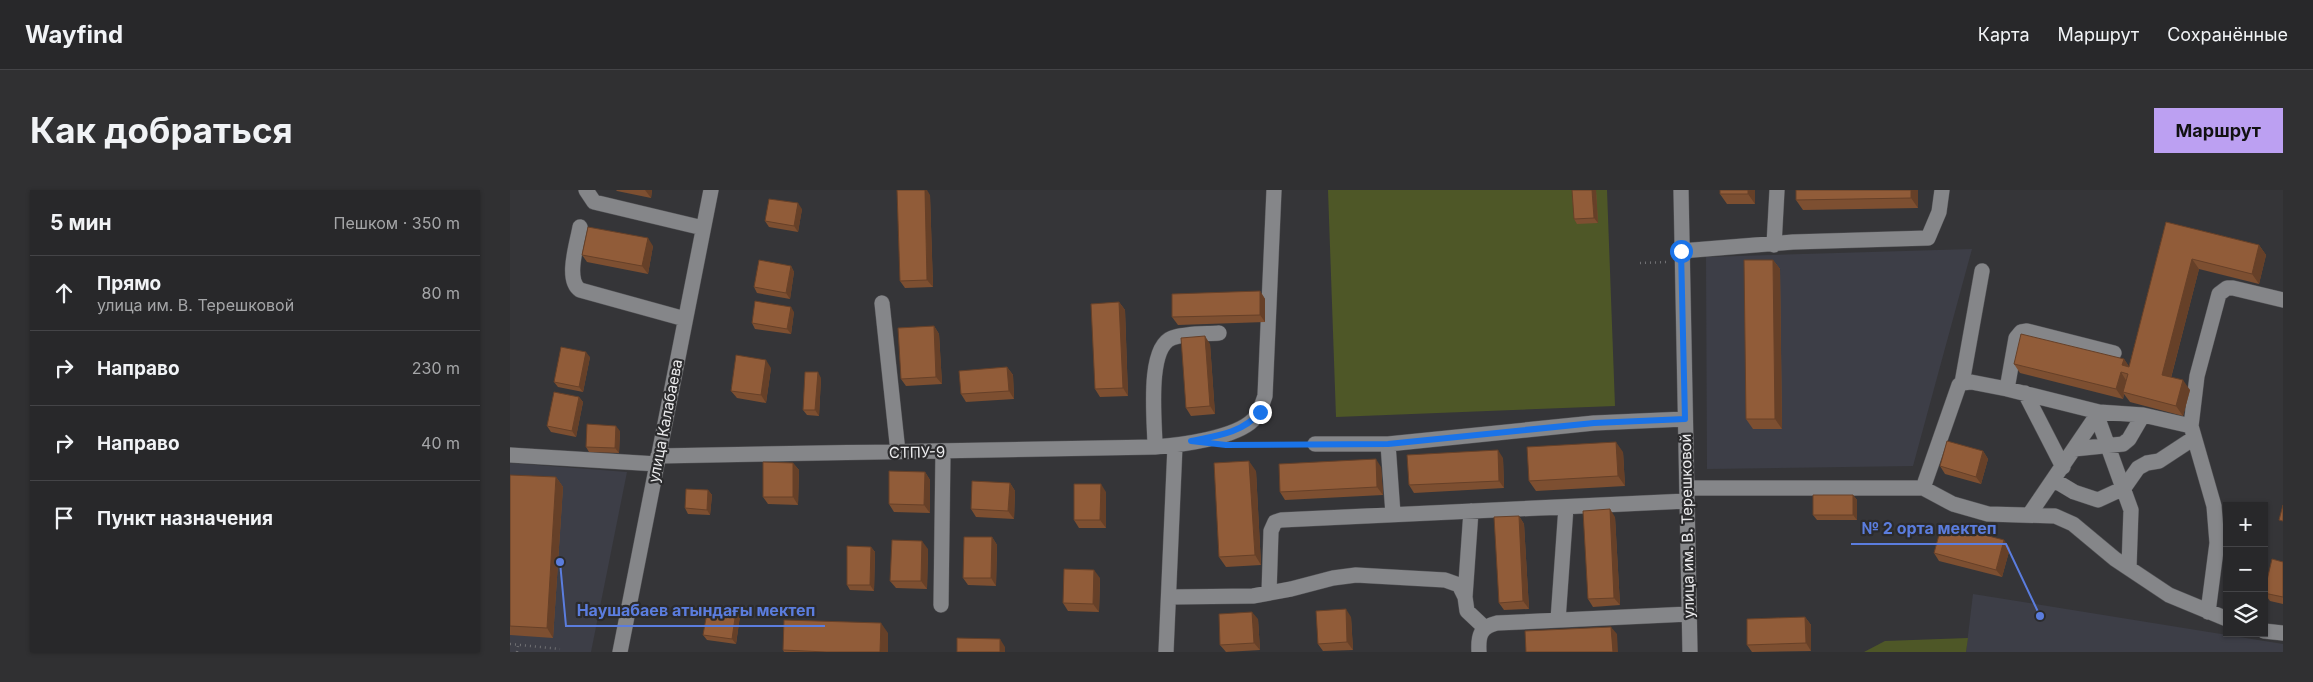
<!DOCTYPE html>
<html lang="ru">
<meta charset="utf-8">
<style>
:root{--surface:#28282a;--page:#303032;--text:#f1f3f6;--muted:#a5a6a8;--line:#444447;--accent:#bca0f2}
body{margin:0;font-family:Inter,sans-serif;background:var(--page);color:var(--text)}
.controls{position:absolute;right:15px;bottom:15px;display:grid;overflow:hidden;border-radius:0px;box-shadow:0 1px 4px #0004}
.controls button{width:45px;height:45px;display:grid;place-items:center;padding:0;border:0;border-bottom:1px solid var(--line);background:var(--surface);color:var(--text);font:25px sans-serif}
.stop{position:absolute;width:15px;height:15px;margin:-11px;border:4px solid #1a73e8;border-radius:50%;background:#fff}
.stop.end{background:#1a73e8;border-color:#fff;box-shadow:0 1px 5px #0008}
.list{margin:0;padding:0;list-style:none}
h2{display:flex;justify-content:space-between;align-items:center;height:65px;margin:0;padding:0 20px;font-size:21px}
h2 small{font-size:16px;font-weight:400;color:var(--muted)}
.list li{display:grid;grid-template-columns:32px 1fr auto;gap:15px;align-items:center;box-sizing:border-box;height:75px;padding:0 20px;border-top:1px solid var(--line)}
.list b{display:block;font-size:19px;white-space:nowrap}
.list p{margin:0;font-size:16px;white-space:nowrap;color:var(--muted)}
.list em{font-size:16px;font-style:normal;color:var(--muted)}
.icon{flex:none;width:28px;height:28px;fill:none;stroke:currentColor;stroke-width:2;stroke-linecap:round;stroke-linejoin:round}
.map{position:relative;flex:none;width:1773px;height:462px;overflow:hidden;border-radius:0px}
header{display:flex;align-items:center;gap:30px;box-sizing:border-box;height:70px;padding:0 25px;background:var(--surface);border-bottom:1px solid var(--line)}
header strong{font-size:24px}
nav{display:flex;gap:28px;margin-inline-start:auto;font-size:18px}
.intro{display:flex;align-items:center;justify-content:space-between;box-sizing:border-box;height:120px;padding:0 30px}
h1{margin:0;font-size:35px}
.button{padding:12px 22px;border-radius:0px;background:var(--accent);color:#111;font-size:18px;font-weight:700}
main{display:flex;gap:30px;padding:0 30px}
aside{flex:1;background:var(--surface);border-radius:0px;box-shadow:0 1px 4px #0004}
.map>svg:first-child{display:block}
.built{fill:#3d3e47}
.green{fill:#4e5727}
.lines{fill:none;stroke-linecap:round;stroke-linejoin:round}
.minor-casing{stroke:#525255;stroke-width:16}
.path{stroke:#717174;stroke-width:2.5;stroke-dasharray:1 4;stroke-linecap:butt}
.minor{stroke:#858689;stroke-width:15}
.wall{fill:#7d4f31}
.shaded-wall{fill:#664028}
.building{fill:#915c39;stroke:#664028}
.route{stroke:#1a73e8;stroke-width:6}
.labels{text-anchor:middle;dominant-baseline:central;stroke-width:4.5;stroke-linejoin:round;paint-order:stroke}
.street-label{font-size:15px;fill:#ebebed;stroke:#2b2b2d}
.leader{fill:none;stroke:#5b7dde;stroke-width:2}
.callout-dot{fill:#5b7dde;stroke:#2b2b2d;stroke-width:2}
.callout-label{font-size:16px;text-anchor:middle;font-weight:bold;fill:#5b7dde;stroke:#2b2b2d;stroke-width:4.5;stroke-linejoin:round;paint-order:stroke}
</style>
<header>
<strong>Wayfind</strong>
<nav><a>Карта</a><a>Маршрут</a><a>Сохранённые</a></nav>
</header>
<div class="intro"><h1>Как добраться</h1><a class="button">Маршрут</a></div>
<main>
<aside>
<h2>5 мин<small>Пешком · 350 m</small></h2>
<ul class="list">
<li><svg class="icon" aria-label="ahead" viewBox="0 0 24 24"><path d="M12 20V5M6 11l6-6 6 6"/></svg><div><b>Прямо</b><p>улица им. В. Терешковой</p></div><em>80 m</em></li>
<li><svg class="icon" aria-label="right" viewBox="0 0 24 24"><path d="M7 20v-9h11M14 6l5 5-5 5"/></svg><div><b>Направо</b></div><em>230 m</em></li>
<li><svg class="icon" aria-label="right" viewBox="0 0 24 24"><path d="M7 20v-9h11M14 6l5 5-5 5"/></svg><div><b>Направо</b></div><em>40 m</em></li>
<li><svg class="icon" aria-label="arrive" viewBox="0 0 24 24"><path d="M6 21V4h12l-3 4 3 4H6"/></svg><div><b>Пункт назначения</b></div></li>
</ul>
</aside>
<div class="map">
<svg width="1773" height="462" viewBox="0 0 1773 462">
<rect width="100%" height="100%" fill="#353538"/>
<path class="built" d="M1462 59 1403 276 1197 279 1196 67Z
M0 273 117 282 81 462H0Z
M1463 404 1773 454V462H1456Z"/>
<path class="green" d="M818 0H1097L1105 216 826 227Z
M1458 448 1456 462H1354L1375 451Z"/>
<g class="lines">
<defs>
<path id="minor" d="M76 0 84 12 193 38
M1171 0 1180 462
M70 37C67 54 55 90 70 100L175 129
M1264 55 1267 0
M1171 61 1283 52 1418 48 1429 22 1432 0
M372 113 388 262
M1452 193 1472 81
M1497 199 1506 148 1511 142 1517 141 1604 163
M1515 203 1553 277
M1587 226 1621 320 1619 377
M1681 236 1704 316 1707 353 1698 422
M805 254H878
M645 257C645 233 636 158 662 148 676 143 695 144 709 143
M1564 259 1613 254 1619 249 1633 225
M0 265 147 274
M148 266 645 257C671 255 725 248 743 230 750 223 752 214 755 206L764 0
M1544 290 1564 302 1588 310 1614 298 1628 278 1637 273 1649 271 1684 248
M1177 298H1413L1443 314 1478 324 1545 326 1563 334 1605 369 1659 405 1717 429
M1413 298 1449 195 1452 193 1461 192 1497 199 1589 222 1633 225 1681 236 1687 186 1709 104 1717 98H1723L1773 110
M883 324 878 254 1084 233 1175 229
M1519 325 1589 222
M759 403 761 341 765 332 771 330 1177 311
M660 407 743 406 781 399 823 388 846 385 935 390 949 395 955 407 957 421 975 438
M955 407 961 321
M431 415 433 261
M1048 430 1056 317
M1754 441 1773 443
M110 462 201 0
M656 462 665 256
M969 462C968 446 970 437 987 433L1179 424"/>
</defs>
<use href="#minor" class="minor-casing"/>
<path class="path" d="M1130 73 1158 72
M733 255 792 254
M0 454 50 459
M7 462 8 455"/>
<use href="#minor" class="minor"/>
</g>
<path class="wall" d="M106 0H142L141 8 107 1Z
M1086 0 1088 33 1067 34 1064 29Z
M1210 0H1245V14H1217L1210 4Z
M1408 0V18L1293 20 1286 10Z
M420 5 423 97 395 98 390 91Z
M292 19 288 42 259 37 255 31Z
M1656 32 1749 55 1756 65 1749 94 1689 79 1661 188 1680 200 1673 226 1620 212 1614 204 1613 209 1510 183 1504 174 1614 169 1619 177Z
M143 56 138 84 77 72 72 65Z
M1263 70 1270 79 1272 239H1243L1236 229Z
M281 76 284 82 280 109 247 103 244 97Z
M750 101 755 109V132L668 135 662 127Z
M609 112 615 120 618 206 590 207 585 199Z
M284 122 281 144 245 139 242 133Z
M424 136 429 144 432 194 396 196 391 189Z
M700 154 705 224 681 226 676 218Z
M80 167 73 202 48 197 44 192Z
M497 177 503 185 504 209 456 212 451 204Z
M261 178 256 213 227 208 221 201Z
M311 188 309 226 297 225 293 220Z
M69 207 73 212 66 247 41 242 37 236Z
M110 241 109 263 79 262 76 257Z
M1473 261 1478 269 1471 294 1435 284 1430 276Z
M1113 262 1115 296 1026 301 1019 291Z
M993 268 994 298 904 303 899 295Z
M283 273 289 280 288 315 258 314 253 307Z
M871 277 873 305 775 310 770 302Z
M746 281 751 375 716 377 709 367Z
M415 282 420 290V323L384 322 379 314Z
M0 285 46 287 53 297 43 448 0 445Z
M500 293 505 301 504 329 466 327 461 319Z
M198 300 202 305 200 325 178 324 175 318Z
M596 302V338H569L564 330Z
M1343 305 1347 310V330H1307L1303 325Z
M1009 326 1014 334 1019 419 994 420 989 413Z
M1105 327 1110 415 1083 417 1078 409Z
M482 347 487 355 486 396 458 395 453 388Z
M361 357 365 362 364 401 340 400 337 395Z
M1500 358 1492 387 1429 371 1424 363Z
M418 359 417 399 386 398 380 391Z
M1773 372V414L1760 411 1754 403Z
M590 388 589 422 558 421 553 413Z
M230 426 226 454 197 450 193 445Z
M841 427 843 460 813 461 808 454Z
M1295 427 1301 435V461L1242 462 1237 455Z
M748 429 750 460 716 462 710 455Z
M378 443V462H274L273 460Z"/>
<path class="shaded-wall" d="M135 0H142L141 8Z
M415 0H417L420 5 423 97 417 90Z
M1082 0H1086L1088 33 1084 28Z
M1238 0H1245V14L1238 4Z
M1401 0H1408V18L1401 8Z
M288 13 292 19 288 42 284 36Z
M138 48 143 56 138 84 132 76Z
M1749 55 1756 65 1749 94 1742 84Z
M1682 69 1689 79 1659 195 1652 185Z
M1263 70 1270 79 1272 239 1265 229Z
M281 76 284 82 280 109 276 103Z
M750 101 755 109V132L750 125Z
M609 112 615 120 618 206 613 198Z
M281 117 284 122 281 144 277 139Z
M424 136 429 144 432 194 426 187Z
M695 146 700 154 705 224 700 216Z
M76 162 80 167 73 202 69 197Z
M1614 169 1621 179 1612 175Z
M256 170 261 178 256 213 251 205Z
M497 177 503 185 504 209 499 201Z
M308 182 311 188 309 226 305 220Z
M1611 182 1617 192 1613 202 1614 204 1613 209 1606 199Z
M1673 190 1680 200 1673 226 1666 216Z
M69 207 73 212 66 247 62 241Z
M106 236 110 241 109 263 105 258Z
M1106 252 1113 262 1115 296 1108 286Z
M988 260 993 268 994 298 989 291Z
M1473 261 1478 269 1471 294 1466 287Z
M866 269 871 277 873 305 867 297Z
M739 271 746 281 751 375 745 365Z
M283 273 289 280 288 315 283 307Z
M415 282 420 290V323L414 315Z
M46 287 53 297 43 448 37 438Z
M500 293 505 301 504 329 498 321Z
M591 294 596 302V338L590 330Z
M198 300 202 305 200 325 197 320Z
M1343 305 1347 310V330L1343 325Z
M1100 319 1105 327 1110 415 1104 408Z
M1009 326 1014 334 1019 419 1013 411Z
M482 347 487 355 486 396 481 388Z
M1494 350 1500 358 1492 387 1486 380Z
M412 351 418 359 417 399 411 391Z
M361 357 365 362 364 401 360 395Z
M584 380 590 388 589 422 583 414Z
M836 419 841 427 843 460 837 452Z
M226 421 230 426 226 454 222 449Z
M742 422 748 429 750 460 744 453Z
M1295 427 1301 435V461L1296 453Z
M371 433 378 443V462H370Z
M1101 437 1107 444 1108 462H1103Z
M490 449 495 457V462H490Z"/>
<path class="building" d="M387 0H415L417 90 390 91Z
M1062 0H1082L1084 28 1064 29Z
M1210 0H1238V4H1210Z
M1286 0H1401V8L1286 10Z
M259 9 288 13 284 36 255 31Z
M1656 32 1749 55 1742 84 1682 69 1652 185 1673 190 1666 216 1613 202 1618 184 1611 182 1606 199 1504 174 1511 144 1614 169 1612 175 1619 177Z
M78 37 138 48 132 76 72 65Z
M249 70 281 76 276 103 244 97Z
M1234 70H1263L1265 229H1236Z
M750 101V125L662 127V104Z
M245 111 281 117 277 139 242 133Z
M609 112 613 198 585 199 581 114Z
M424 136 426 187 391 189 388 138Z
M695 146 700 216 676 218 671 148Z
M51 157 76 162 69 197 44 192Z
M226 165 256 170 251 205 221 201Z
M497 177 499 201 451 204 449 181Z
M295 182H308L305 220H293Z
M44 202 69 207 62 241 37 236Z
M77 234 106 236 105 258 76 257Z
M1437 251 1473 261 1466 287 1430 276Z
M1106 252 1108 286 1019 291 1017 257Z
M988 260 989 291 899 295 897 265Z
M866 269 867 297 770 302 769 274Z
M739 271 745 365 709 367 704 273Z
M253 272 283 273V307H253Z
M379 281 415 282 414 315 379 314Z
M0 285 46 287 37 438 0 436Z
M462 291 500 293 498 321 461 319Z
M564 294H591L590 330H564Z
M176 299 198 300 197 320 175 318Z
M1303 305H1343V325H1303Z
M1773 315V331L1769 330Z
M1100 319 1104 408 1078 409 1073 321Z
M1009 326 1013 411 989 413 984 327Z
M1432 334 1494 350 1486 380 1424 363Z
M454 347H482L481 388H453Z
M382 350 412 351 411 391H380Z
M337 356 361 357 360 395H337Z
M1762 369 1773 372V407L1754 403Z
M554 379 584 380 583 414 553 413Z
M198 417 226 421 222 449 193 445Z
M836 419 837 452 808 454 806 421Z
M742 422 744 453 710 455 709 424Z
M1295 427 1296 453 1237 455V429Z
M274 430 371 433 370 462H316L273 460Z
M1101 437 1103 462H1016L1015 441Z
M447 448 490 449V462H447Z"/>
<g class="lines">
<path class="route" d="M750 222C733 243 706 246 681 251L716 255 878 254 1084 233 1175 229 1171 61"/>
</g>
<g class="labels">
<g class="street-label">
<text transform="translate(155 231) rotate(-79)">улица Калабаева</text>
<text transform="translate(407 262) rotate(-1)">СТПУ-9</text>
<text transform="translate(1177 336) rotate(-91)">улица им. В. Терешковой</text>
</g>
</g>
<path class="leader" d="M1530 426L1496 354H1341M50 372L56 436H315"/>
<g class="callout-dot">
<circle cx="1530" cy="426" r="5"/>
<circle cx="50" cy="372" r="5"/>
</g>
<g class="callout-label">
<text x="1419" y="344">№ 2 орта мектеп</text>
<text x="186" y="426">Наушабаев атындағы мектеп</text>
</g>
</svg>
<div class="controls">
<button>+</button>
<button>−</button>
<button><svg class="icon" aria-label="layers" viewBox="0 0 24 24"><path d="M12 4l9 5-9 5-9-5zM3 14l9 5 9-5"/></svg></button>
</div>
<div class="stop" style="left:1171px;top:61px"></div>
<div class="stop end" style="left:750px;top:222px"></div>
</div>
</main>
